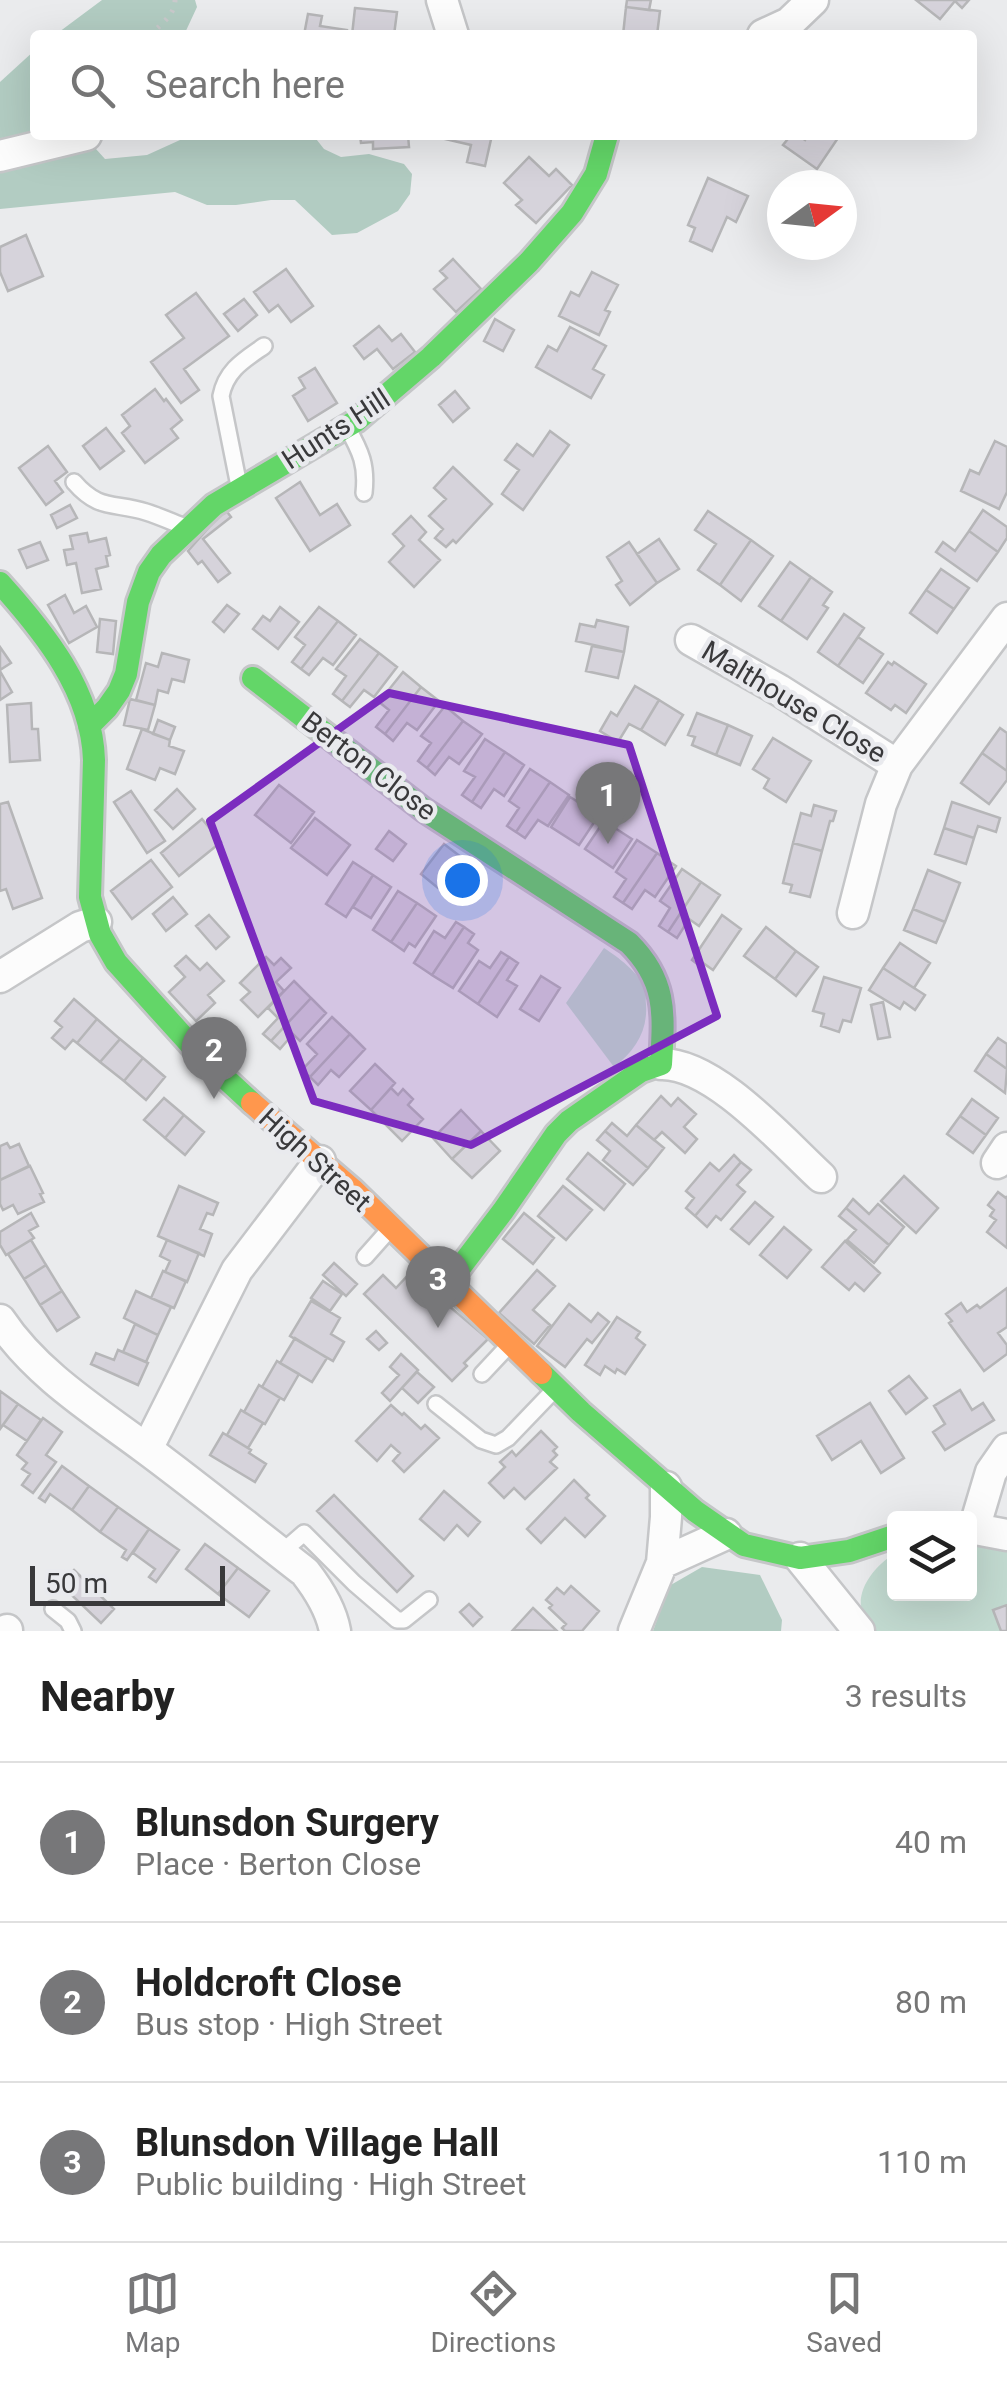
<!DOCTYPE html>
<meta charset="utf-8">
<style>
:root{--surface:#fff;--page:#f6f6f6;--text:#222;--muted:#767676;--line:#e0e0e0;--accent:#777779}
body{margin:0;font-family:Roboto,sans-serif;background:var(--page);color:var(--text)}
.controls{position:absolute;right:30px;bottom:30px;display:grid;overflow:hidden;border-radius:10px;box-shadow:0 10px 40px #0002}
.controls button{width:90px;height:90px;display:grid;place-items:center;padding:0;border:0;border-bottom:2px solid var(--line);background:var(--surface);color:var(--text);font:50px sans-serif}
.compass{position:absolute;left:767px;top:170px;width:90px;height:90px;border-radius:50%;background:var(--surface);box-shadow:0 10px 40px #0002;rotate:75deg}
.scale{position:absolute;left:30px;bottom:25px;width:195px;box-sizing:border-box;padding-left:10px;border:5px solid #39393b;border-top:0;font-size:28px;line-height:35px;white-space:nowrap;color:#39393b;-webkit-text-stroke:8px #e9eaee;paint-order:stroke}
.you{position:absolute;left:462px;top:880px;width:35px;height:35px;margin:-25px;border:8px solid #fff;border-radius:50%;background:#1a73e8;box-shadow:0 0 0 15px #1a73e833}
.badge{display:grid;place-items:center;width:65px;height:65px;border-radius:50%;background:var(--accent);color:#fff;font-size:32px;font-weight:700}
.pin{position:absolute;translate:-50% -82px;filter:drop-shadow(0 2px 5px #0008)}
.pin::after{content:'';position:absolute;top:52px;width:35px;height:30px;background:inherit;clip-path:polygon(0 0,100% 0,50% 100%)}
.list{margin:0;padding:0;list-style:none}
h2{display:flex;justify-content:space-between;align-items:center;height:130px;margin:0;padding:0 40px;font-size:42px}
h2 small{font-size:32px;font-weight:400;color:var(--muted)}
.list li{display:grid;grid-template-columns:65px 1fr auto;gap:30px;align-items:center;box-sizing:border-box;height:160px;padding:0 40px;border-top:2px solid var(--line)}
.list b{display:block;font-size:38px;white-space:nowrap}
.list p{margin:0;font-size:32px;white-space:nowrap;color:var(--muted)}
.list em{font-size:32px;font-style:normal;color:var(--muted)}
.icon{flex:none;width:55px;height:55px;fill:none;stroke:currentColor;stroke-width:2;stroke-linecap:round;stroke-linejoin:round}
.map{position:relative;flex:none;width:1007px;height:1631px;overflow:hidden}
.search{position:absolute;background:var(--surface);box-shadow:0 10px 40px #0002;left:30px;right:30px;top:30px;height:110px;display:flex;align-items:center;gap:25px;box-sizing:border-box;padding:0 35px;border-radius:10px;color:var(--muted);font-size:38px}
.sheet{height:610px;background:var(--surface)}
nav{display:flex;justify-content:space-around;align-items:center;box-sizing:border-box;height:140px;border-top:2px solid var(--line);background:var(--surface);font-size:28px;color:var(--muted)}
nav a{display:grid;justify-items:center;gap:5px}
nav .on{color:var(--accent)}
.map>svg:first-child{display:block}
.green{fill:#c2dad0}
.forest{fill:#b2ccc2}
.building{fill:#d6d3db;stroke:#b6b6b8;stroke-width:2.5}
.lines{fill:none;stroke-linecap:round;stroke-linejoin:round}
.lane-casing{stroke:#c5c6c8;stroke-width:20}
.street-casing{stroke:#c5c6c8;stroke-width:35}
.fast-casing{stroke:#c5c6c8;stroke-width:28}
.slow-casing{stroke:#c5c6c8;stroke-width:28}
.path{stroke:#c9c9cb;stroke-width:5;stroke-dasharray:2.5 8;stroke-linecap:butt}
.lane{stroke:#fcfcfc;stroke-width:15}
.street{stroke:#fcfcfc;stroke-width:30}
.fast{stroke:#63d668;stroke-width:22}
.slow{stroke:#ff974d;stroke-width:22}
.marked{fill:#7b2cbf;fill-opacity:0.2;stroke:#7b2cbf;stroke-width:8;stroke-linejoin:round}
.labels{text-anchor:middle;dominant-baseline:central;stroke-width:9;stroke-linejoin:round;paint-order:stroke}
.street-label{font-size:28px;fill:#39393b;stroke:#e9eaee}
</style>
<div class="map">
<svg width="1007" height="1631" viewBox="0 0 1007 1631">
<rect width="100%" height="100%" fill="#eaebed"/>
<path class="green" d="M604 948C618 957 638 972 645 988 647 993 645 999 646 1004 648 1031 635 1051 614 1067L566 1003Z
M970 1544 1007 1549V1631H874C846 1605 867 1571 894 1554V1594H970Z"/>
<path class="forest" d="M102 0H195L197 7 184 35H55Z
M35 50V135H104L96 149 105 159 147 155 191 135H313L324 149 341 157 369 154 404 164 412 174 410 194 398 211 357 233 332 235 295 200H271L236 205H207L175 192 0 209V82Z
M702 1567 760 1575 782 1620 781 1631H653L669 1586Z"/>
<path class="building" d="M627 0H651L649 10 626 7Z
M916 0H969L962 8 955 1 940 19Z
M626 7 660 11 657 35H623Z
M355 8 397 12 394 35H352Z
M308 14 322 16 320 26 347 30V35H304Z
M360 135H408L409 147 373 149V142L361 143Z
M428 135H492L485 166 467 162 471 145Z
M791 135H798L805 140 808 135H840L817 169 783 145Z
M529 157 549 176 556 169 572 185 536 223 516 205 522 200 504 183Z
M708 178 748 196 736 222 727 217 712 251 690 241 695 228 688 225Z
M26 235 43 276 8 291 0 272V247Z
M453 259 481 289 456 312 434 289 447 278 440 271Z
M286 269 313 306 291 322 278 305 269 312 254 292Z
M592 272 618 285 605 310 610 312 599 335 559 316 571 292 579 296Z
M196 293 229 336 184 369 199 390 181 403 151 362 184 338 166 315Z
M244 299 257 315 238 331 224 314Z
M495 319 514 330 503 351 484 341Z
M379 326 392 341 401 334 415 352 393 369 377 349 364 359 354 346Z
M570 327 606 346 593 369 604 375 591 398 536 367 548 346 557 351Z
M315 368 337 403 308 421 293 396 305 388 299 378Z
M155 389 164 401 166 399 182 420 171 429 178 438 145 463 122 433 130 426 122 415Z
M455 391 469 408 453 422 439 405Z
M106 428 124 451 100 469 83 446Z
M550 431 569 445 523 510 502 494 519 470 505 460 517 444 533 456Z
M995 441 1007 447V492L999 509 961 491 970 470 979 474Z
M48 446 67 472 55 481 63 492 46 505 19 468Z
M453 467 492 504 456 543 453 540 446 547 435 538 443 529 429 516 446 499 434 488Z
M300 482 320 515 337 504 350 525 310 551 276 498Z
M70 505 77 518 57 528 51 515Z
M225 509 231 517 203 539 230 573 218 582 202 561 198 564 188 551Z
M983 510 1007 527V538L998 552 969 531Z
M708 511 751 540 720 585 698 570 716 544 695 530Z
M411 516 426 532 419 540 440 560 414 587 389 562 404 546 393 534Z
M969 531 998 552 977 581 936 552 943 542 955 551Z
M87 533 89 542 106 538 110 555 106 556 108 566 96 569 101 589 82 593 76 563 67 565 64 550 73 549 70 536Z
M659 539 679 569 657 583 637 554Z
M751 540 773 556 741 601 720 585Z
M40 542 48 560 27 568 19 550Z
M629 542 657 583 630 605 616 585 622 581 607 557Z
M790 562 811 577 781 621 759 606Z
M941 569 969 588 954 609 926 590Z
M811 577 832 592 823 605 828 608 807 639 781 621Z
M926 590 954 609 937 633 910 613Z
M65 595 74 613 86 606 97 627 69 643 48 605Z
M227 605 239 614 224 632 213 622Z
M280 607 299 622 278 649 253 629 263 616 270 621Z
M319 607 338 621 301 669 292 662 305 645 295 637Z
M844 614 864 628 838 666 818 652Z
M100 619 116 621 113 654 97 652Z
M597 620 628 627 624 652 576 641 580 624 595 627Z
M338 621 356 635 333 665 323 658 309 675 301 669Z
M858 637 883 654 863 683 838 666Z
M360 639 379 653 342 701 333 694 346 676 336 669Z
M592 646 624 652 618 678 586 671Z
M0 647 11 663 0 670Z
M162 653 189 660 184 682 172 679 168 693 158 690 155 705 136 700 146 663 158 667Z
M379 653 397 667 374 697 364 690 350 707 342 701Z
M888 662 892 665 894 662 926 684 906 713 895 705 891 710 866 693Z
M0 671 12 692 0 700Z
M403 672 421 687 385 734 376 727 389 710 379 702Z
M635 686 659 700 641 730 629 724 618 742 600 731 611 712 617 716Z
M421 687 439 701 417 730 407 723 393 741 385 734Z
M130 699 155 705 148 730 124 725Z
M659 700 683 715 665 745 641 730Z
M31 703 32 729H38L40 760 10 762 7 705Z
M445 706 463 721 427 768 418 761 431 743 421 736Z
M697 713 728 725 716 755 692 745 695 737 688 735Z
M158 720 175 727 170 740 153 734Z
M463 721 482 734 459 764 449 757 435 775 427 768Z
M728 725 752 736 740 765 716 755Z
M1000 728 1007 733V771L982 753Z
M142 729 170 740 169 746 184 751 175 774 160 768 155 780 127 769Z
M773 738 811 761 786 802 764 788 769 779 753 769Z
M485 739 505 752 472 802 462 795 475 777 464 771Z
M505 752 524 765 504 796 494 789 481 808 472 802Z
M982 753 1007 771V780L989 804 961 783Z
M530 769 550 782 516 832 507 826 519 808 509 801Z
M550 782 569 795 548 826 538 820 525 838 516 832Z
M279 785 314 812 291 843 255 815Z
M177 789 195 809 173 829 155 810Z
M131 791 165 841 147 853 114 802Z
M570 797 599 815 579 845 551 827Z
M8 802 42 898 13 909 6 889 0 891V804Z
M952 802 1000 818 996 832 978 826 974 838 944 828Z
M814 805 836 811 833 821H830L822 851 793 843 801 813 811 816Z
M315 818 350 845 327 875 291 848Z
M202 819 221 842 179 876 161 853Z
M604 821 632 839 613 868 585 849Z
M944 828 974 838 966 864 935 854Z
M389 831 406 844 393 861 376 849Z
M637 840 657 853 623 903 614 897 626 879 616 872Z
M793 843 822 851 810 897 790 892 792 885 783 883Z
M444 844 461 857 438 888 421 874Z
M657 853 676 866 655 897 645 890 632 909 623 903Z
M151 860 172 887 132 919 111 891Z
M353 862 373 875 346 917 326 904Z
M682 869 701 882 668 932 659 926 670 908 660 901Z
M928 870 960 883 945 922 913 909Z
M373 875 391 887 371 918 353 907Z
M701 882 720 895 699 926 689 919 677 938 668 932Z
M398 891 417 903 391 942 373 930Z
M173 897 187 914 166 931 153 914Z
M417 903 436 916 415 947 409 943 404 951 391 942Z
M913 909 945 922 936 943 904 930Z
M209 915 229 937 216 949 196 926Z
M722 915 741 929 713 970 703 963 700 966 692 960Z
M456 922 464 927 432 975 414 963 434 931 445 938Z
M464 927 474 934 468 943 478 950 453 988 432 975Z
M766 927 796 951 775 979 744 956Z
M900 943 930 963 914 988 883 968Z
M796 951 818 967 796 996 775 979Z
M501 952 509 957 478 1004 459 991 479 961 490 968Z
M186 956 200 970 207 963 224 981 208 995 215 1003 196 1021 169 992 185 977 175 966Z
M266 957 274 965 281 958 291 968 276 982 284 991 258 1017 241 1000 250 992 240 983Z
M509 957 518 963 507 980 517 986 497 1017 478 1004Z
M883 968 925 995 915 1010 904 1002 900 1009 869 990Z
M541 976 560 988 539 1021 520 1009Z
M824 977 861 988 851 1022 843 1020 839 1032 821 1026 824 1014 813 1011Z
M294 981 311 998 271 1041 263 1034 278 1018 268 1008Z
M311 998 326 1013 300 1041 293 1034 280 1049 271 1041Z
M74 999 97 1019 77 1043 73 1040 65 1049 52 1038 62 1027 55 1021Z
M883 1002 890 1037 878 1039 871 1005Z
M332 1017 350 1034 310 1077 302 1070 317 1054 307 1044Z
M97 1019 120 1039 100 1062 77 1043Z
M350 1034 365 1049 339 1077 331 1070 318 1085 310 1077Z
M998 1038 1007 1044V1069L986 1054Z
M120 1039 143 1058 124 1081 100 1062Z
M986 1054 1007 1069 1005 1093 975 1071Z
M143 1058 165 1077 146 1100 124 1081Z
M375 1064 395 1083 371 1110 350 1091Z
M391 1088 398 1095 403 1089 413 1099 408 1105 423 1119 402 1141 371 1110Z
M661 1096 671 1106 678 1098 696 1114 684 1127 697 1139 685 1153 662 1132 654 1140 636 1125Z
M164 1098 184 1115 165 1138 144 1120Z
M972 1099 998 1118 986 1135 960 1116Z
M461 1110 481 1131 452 1159 433 1138Z
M184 1115 204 1132 185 1155 165 1138Z
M960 1116 986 1135 973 1153 947 1134Z
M612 1123 627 1136 636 1125 664 1148 648 1168 605 1131Z
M481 1131 500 1151 472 1178 452 1159Z
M605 1131 648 1168 633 1185 603 1160 610 1151 597 1140Z
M7 1143 10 1148 19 1144 29 1166 0 1180V1146Z
M588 1153 625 1184 604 1210 567 1179Z
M734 1155 741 1162 695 1216 686 1208 694 1198 686 1191 710 1163 719 1171Z
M741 1162 751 1170 737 1185 745 1192 721 1220 716 1216 707 1227 695 1216Z
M30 1166 43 1193 40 1194 44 1202 18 1214 13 1205 3 1210 0 1204V1180Z
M904 1176 938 1208 916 1233 881 1201Z
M179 1186 218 1203 213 1215 207 1213 200 1229 212 1234 204 1256 158 1236Z
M563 1186 592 1210 566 1240 538 1216Z
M998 1192 1006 1198 1007 1196V1248L987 1232 996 1220 990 1216 994 1210 988 1205Z
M853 1199 869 1214 878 1204 904 1227 889 1245 846 1208Z
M755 1202 773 1217 749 1244 731 1229Z
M846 1208 889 1245 874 1263 847 1240 856 1230 839 1216Z
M31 1213 38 1226 29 1231 34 1238 6 1255 0 1245V1232Z
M524 1213 554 1238 533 1264 503 1239Z
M784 1227 811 1250 787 1278 760 1255Z
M31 1240 46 1265 24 1279 8 1254Z
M167 1240 199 1253 187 1282 165 1272 170 1261 160 1256Z
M845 1241 880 1273 864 1291 855 1283 849 1290 822 1267Z
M334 1263 357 1284 346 1296 323 1275Z
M46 1265 62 1291 40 1305 24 1279Z
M537 1270 555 1286 533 1310 550 1325 534 1344 499 1313Z
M163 1271 186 1281 174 1308 151 1298Z
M410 1273 488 1339 464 1363 467 1366 452 1381 364 1294 383 1275 396 1288Z
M323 1281 342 1294 330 1311 311 1298Z
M1007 1288V1327L998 1333 1007 1345V1354L984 1371 949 1323 952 1321 946 1314 961 1303 967 1312 977 1305 980 1308Z
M62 1291 79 1317 57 1331 40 1305Z
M136 1291 171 1307 158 1335 124 1318Z
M311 1301 340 1318 331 1334 344 1342 333 1361 290 1336Z
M569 1304 591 1322 598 1313 609 1322 592 1343 587 1339 565 1367 537 1346Z
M617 1317 640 1332 636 1338 645 1345 625 1374 617 1369 615 1373 605 1366 600 1375 585 1365Z
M135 1324 158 1335 146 1362 123 1352Z
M376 1331 387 1343 379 1350 367 1339Z
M295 1338 327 1358 312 1382 280 1363Z
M118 1350 148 1363 138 1385 91 1364 96 1353 114 1360Z
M401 1354 418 1370 390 1401 382 1393 399 1375 390 1367Z
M277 1361 299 1374 284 1400 262 1387Z
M417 1372 434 1387 418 1403 402 1388Z
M909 1376 927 1398 906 1414 889 1391Z
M259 1385 280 1398 265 1424 244 1412Z
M960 1390 972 1410 983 1403 994 1420 945 1450 933 1432 945 1424 934 1406Z
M0 1391 18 1404 0 1429Z
M870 1403 904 1458 881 1473 861 1441 832 1460 817 1436Z
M18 1404 41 1420 27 1441 3 1425Z
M391 1405 402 1415 404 1413 421 1429 425 1425 439 1438 404 1472 393 1461 400 1453 391 1445 377 1461 356 1441Z
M241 1410 263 1423 248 1448 227 1435Z
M43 1418 62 1432 46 1455 56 1462 33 1493 22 1485 30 1474 22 1469 27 1463 17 1455Z
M541 1431 557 1447 553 1451 557 1455 550 1462 557 1468 525 1499 514 1488 504 1498 489 1483 505 1467 500 1462 512 1451 516 1456Z
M223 1433 251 1450 249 1453 266 1464 255 1482 210 1455Z
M62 1466 89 1486 72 1510 50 1494 45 1502 39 1498Z
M574 1480 589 1495 586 1498 605 1516 585 1537 565 1518 541 1543 527 1529Z
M89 1486 118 1507 100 1532 72 1510Z
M444 1491 480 1522 468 1536 457 1525 444 1540 420 1519Z
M334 1495 413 1576 397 1592 317 1511Z
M118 1507 149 1529 127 1560 122 1557 126 1550 100 1532Z
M149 1529 179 1550 156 1582 149 1577 155 1569 133 1553Z
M205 1544 238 1568 218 1594 186 1569Z
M238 1568 269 1591 249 1617 218 1594Z
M74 1570 114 1609 101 1623 60 1584Z
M571 1586 599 1611 582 1631H565L562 1628 566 1624 549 1608 552 1605 546 1600 557 1588 564 1594Z
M469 1604 482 1617 473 1626 460 1612Z
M1007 1605V1631H1001L993 1610Z
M533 1608 557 1631 513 1630Z"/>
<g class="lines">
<defs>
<path id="lane" d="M347 427C361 452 367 465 364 493
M74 482C99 511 114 502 146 512 159 516 172 522 185 527
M239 486 221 396C226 370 244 360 264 346
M365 1257 389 1230
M482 1374 510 1344
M436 1404 481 1440 496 1445 508 1438 556 1388
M281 1553 304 1533 354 1583 397 1620H404L429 1600
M53 1609 68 1621 73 1631"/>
<path id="street" d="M442 0 453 35
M763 35 789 23 813 0
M0 156 86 135
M691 640 779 690 897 765
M853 913 881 804 897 765 1007 618
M0 977 80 927 96 922
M661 1064C714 1063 783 1142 821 1177
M997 1163 1007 1148
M0 1320C36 1374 94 1410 145 1448 199 1488 252 1531 305 1572 319 1590 331 1609 335 1631
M147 1449 237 1270 320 1161
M970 1528 1007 1535
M974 1529 991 1472 1007 1449
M800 1558 859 1631
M662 1563 726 1534
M6 1631 7 1630
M634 1631 662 1563 666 1517V1487"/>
<path id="fast" d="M0 583C44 632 92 691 94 760L90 897 100 934 116 962 199 1054 252 1103
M253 678 424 810 629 943C667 981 664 1013 661 1064L641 1071 569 1121 556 1134 503 1211 449 1282
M89 726 107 708 119 691 126 674 138 602 149 572 161 555 214 505 356 421 431 357 529 262 572 213 596 174 607 135
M541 1373 581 1412 695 1511 744 1545 800 1558 849 1551 894 1536"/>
<path id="slow" d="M252 1103 352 1189 541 1373"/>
</defs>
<use href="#lane" class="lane-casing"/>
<use href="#street" class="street-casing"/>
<use href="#fast" class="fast-casing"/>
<use href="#slow" class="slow-casing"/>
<path class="path" d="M150 35C160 25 175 15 175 0"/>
<use href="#lane" class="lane"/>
<use href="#street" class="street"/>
<use href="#fast" class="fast"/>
<use href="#slow" class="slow"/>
</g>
<path class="marked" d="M389 693 629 745 717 1016 471 1145 314 1101 210 821Z"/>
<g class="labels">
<g class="street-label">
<text transform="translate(336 429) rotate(-33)">Hunts Hill</text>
<text transform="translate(794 702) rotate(31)">Malthouse Close</text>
<text transform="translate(369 766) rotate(37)">Berton Close</text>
<text transform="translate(315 1160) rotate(42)">High Street</text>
</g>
</g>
</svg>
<div class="controls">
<button><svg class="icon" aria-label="layers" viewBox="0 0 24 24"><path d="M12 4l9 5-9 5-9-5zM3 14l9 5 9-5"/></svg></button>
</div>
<svg class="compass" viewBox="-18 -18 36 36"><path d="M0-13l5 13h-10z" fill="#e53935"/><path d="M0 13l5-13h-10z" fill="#767676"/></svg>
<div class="scale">50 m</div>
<div class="you"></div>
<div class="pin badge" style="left:608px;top:844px">1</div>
<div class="pin badge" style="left:214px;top:1099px">2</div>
<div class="pin badge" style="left:438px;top:1328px">3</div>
<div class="search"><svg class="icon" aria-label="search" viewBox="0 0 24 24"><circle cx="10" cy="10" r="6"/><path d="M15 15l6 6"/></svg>Search here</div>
</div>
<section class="sheet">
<h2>Nearby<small>3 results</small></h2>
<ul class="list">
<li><span class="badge">1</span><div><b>Blunsdon Surgery</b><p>Place · Berton Close</p></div><em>40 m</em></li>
<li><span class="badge">2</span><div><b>Holdcroft Close</b><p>Bus stop · High Street</p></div><em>80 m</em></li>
<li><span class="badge">3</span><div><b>Blunsdon Village Hall</b><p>Public building · High Street</p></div><em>110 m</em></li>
</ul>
</section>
<nav>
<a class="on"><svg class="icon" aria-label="map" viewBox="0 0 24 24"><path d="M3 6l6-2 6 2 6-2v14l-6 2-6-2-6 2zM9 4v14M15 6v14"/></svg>Map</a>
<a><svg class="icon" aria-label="directions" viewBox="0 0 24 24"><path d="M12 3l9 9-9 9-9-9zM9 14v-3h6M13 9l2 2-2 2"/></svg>Directions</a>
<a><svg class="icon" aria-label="saved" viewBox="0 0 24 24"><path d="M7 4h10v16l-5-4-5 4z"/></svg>Saved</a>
</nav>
